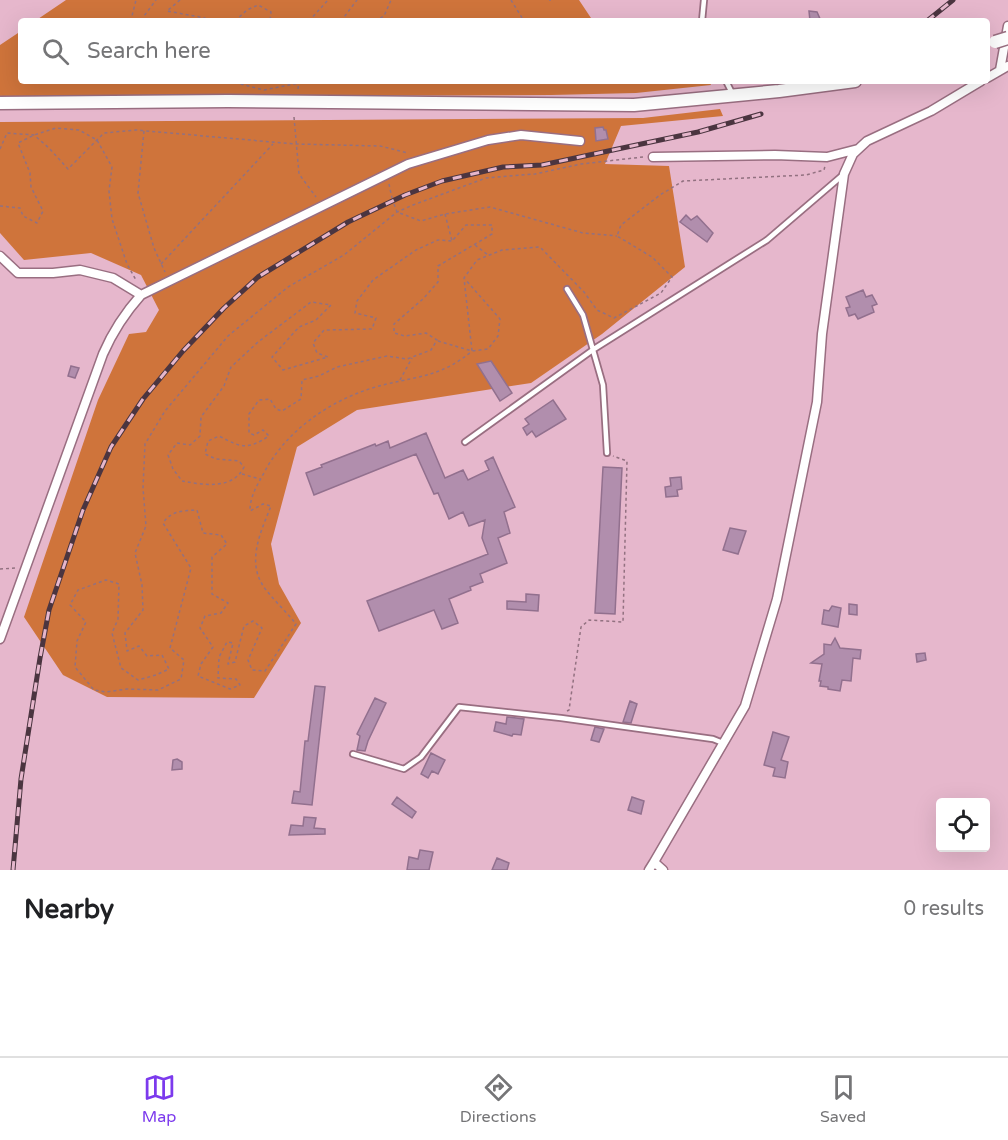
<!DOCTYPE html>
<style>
:root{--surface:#fff;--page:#f6f6f6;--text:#202124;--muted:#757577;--line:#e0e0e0;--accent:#7c3aed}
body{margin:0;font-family:"Varela Round",sans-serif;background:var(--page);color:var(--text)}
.controls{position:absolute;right:18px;bottom:18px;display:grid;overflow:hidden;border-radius:6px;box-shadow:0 6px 24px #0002}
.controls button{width:54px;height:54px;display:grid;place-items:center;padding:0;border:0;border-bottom:2px solid var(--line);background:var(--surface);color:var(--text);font:30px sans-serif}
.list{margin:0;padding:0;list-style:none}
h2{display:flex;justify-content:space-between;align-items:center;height:78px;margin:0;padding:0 24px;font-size:26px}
h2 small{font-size:20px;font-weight:400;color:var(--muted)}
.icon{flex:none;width:33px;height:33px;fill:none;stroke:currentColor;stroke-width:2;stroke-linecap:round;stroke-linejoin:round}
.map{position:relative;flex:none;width:1008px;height:870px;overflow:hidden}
.search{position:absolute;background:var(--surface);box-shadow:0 6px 24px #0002;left:18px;right:18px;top:18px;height:66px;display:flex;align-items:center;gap:15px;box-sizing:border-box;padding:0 21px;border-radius:6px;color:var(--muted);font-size:22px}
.sheet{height:186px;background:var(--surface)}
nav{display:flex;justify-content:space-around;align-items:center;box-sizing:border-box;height:84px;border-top:2px solid var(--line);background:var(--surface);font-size:16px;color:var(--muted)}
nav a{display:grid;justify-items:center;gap:3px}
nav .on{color:var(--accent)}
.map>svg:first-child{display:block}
.forest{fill:#cf743b}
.building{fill:#b18ead;stroke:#92708e;stroke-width:1.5}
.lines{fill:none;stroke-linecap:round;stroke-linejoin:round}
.service-casing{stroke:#996e81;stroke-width:8}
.minor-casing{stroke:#996e81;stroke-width:11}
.secondary-casing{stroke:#996e81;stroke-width:15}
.path{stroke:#927180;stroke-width:1.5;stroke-dasharray:3 3;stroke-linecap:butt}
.service{stroke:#fff;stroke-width:4.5}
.minor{stroke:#fff;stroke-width:8}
.secondary{stroke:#fff;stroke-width:12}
.rail-casing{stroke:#4b3540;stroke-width:5}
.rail{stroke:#e6b7cc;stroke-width:3;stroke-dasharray:9;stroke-linecap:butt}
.secondary-bridge-casing{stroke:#996e81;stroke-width:15;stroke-linecap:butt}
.secondary-bridge{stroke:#fff;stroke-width:12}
</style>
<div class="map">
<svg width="1008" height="870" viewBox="0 0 1008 870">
<rect width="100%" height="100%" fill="#e6b7cc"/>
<path class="forest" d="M66 0H579L593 21H35Z
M21 31V81H709L711 85 636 93 551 95 0 97V45Z
M720 109 723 116 621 126 605 164 669 166 685 267 602 334 531 383 357 410 297 447 271 544 279 584 301 623 254 698 107 697 63 675 24 617 98 400 129 334 146 332 159 310 141 275 91 253 24 260 0 233V122L643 118Z"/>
<path class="building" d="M809 11 817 12 821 21H810Z
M603 127 604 130H606L608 139 596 141 595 128Z
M686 215 691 220 697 216 713 233 707 242 680 222Z
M863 290 866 297 872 295 877 304 872 306 874 312 858 319 855 314 849 316 846 308 850 307 846 297Z
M491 361 512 393 500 401 477 364Z
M71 366 79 368 75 378 68 376Z
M553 400 566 419 536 437 532 431 527 435 523 428 529 424 525 419Z
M426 433 445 478 463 470 468 480 489 470 485 461 493 457 515 507 504 512 510 533 498 538 507 563 480 574 483 582 470 587 471 590 449 599 458 623 442 629 434 610 379 631 367 601 488 554 482 538 485 520 469 526 463 512 449 519 438 493 434 494 416 454 314 495 306 473 322 467 321 465 375 444 376 446 388 441 390 448Z
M603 467 622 468 615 614 595 613Z
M681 477 682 489 677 490 678 496 666 497 665 487 671 486 670 478Z
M730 528 746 531 738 554 723 550Z
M526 594 539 595 538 611 507 609V601L526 602Z
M849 604 857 605V615L849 614Z
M832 606 841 608 838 627 822 624 824 610 829 611Z
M835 638 840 648 861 650 860 659 853 658 851 681 842 680 840 691 828 689V687L820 686 821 681H819L822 664 811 663 824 654V644L831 645Z
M925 653 926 660 917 662 916 654Z
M315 686 325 687 312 805 292 803 294 791 300 792 305 741H308Z
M375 698 386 703 368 741 365 751 357 750 360 736 357 734Z
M630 701 637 704 631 723 623 722Z
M507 717 524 719 521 735 513 734 512 736 494 731 496 722 506 724Z
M595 727 604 729 599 742 591 740Z
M773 732 789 737 781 760 788 762 785 778 773 776 775 768 764 765Z
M431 753 445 760 438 774 432 771 428 778 421 774Z
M177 759 182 762V769L172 770 173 760Z
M397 797 416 812 412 818 392 804Z
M632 797 644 801 641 814 628 810Z
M304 817 316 818 314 828 325 829V834L289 835 291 825 303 826Z
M420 850 433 852 429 870H407L409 857 418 859Z
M497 858 509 863 507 870H492Z"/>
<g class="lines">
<defs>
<path id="service" d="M702 21 704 0
M726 81 733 95
M567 289 583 315 603 385 607 453
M465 442 594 349 767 240 844 174
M353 754 404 769 421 757 459 707 561 718 713 739 723 743"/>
<path id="minor" d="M1000 70 1008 26
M987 78 1008 66
M653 157 775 155 827 157 858 149
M0 256 18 273H53L80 270 113 278 141 295
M0 639 103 354C113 331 124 314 141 295L408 164 488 140 521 135 580 141
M649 870 654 862
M663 870 654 862 745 706 777 599 817 402 822 334 844 174 853 154 867 141 931 111 981 81"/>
<path id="secondary" d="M0 103 228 101 634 105 779 91 855 81"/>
</defs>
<use href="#service" class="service-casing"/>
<use href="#minor" class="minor-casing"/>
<use href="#secondary" class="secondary-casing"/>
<path class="path" d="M180 0 167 11 205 18V21
M511 0 524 21
M549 0H551
M87 21H92
M134 21 132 16 136 0
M145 21 144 16 156 0
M235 21 247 10 258 5 271 12 270 21
M309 21 328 0
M341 21 357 0
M375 21 384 16 391 0
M229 81 264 90 309 81
M544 81 585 83 614 81
M298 89 299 81
M294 117 299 174 316 197
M144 131 138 193 154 248 165 272
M0 149 7 133 34 135 49 148 68 169 104 133 136 130 295 144 380 146 408 153
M643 157 581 164 535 174 486 178 413 205 397 212 344 255 288 287 228 336 165 411 145 444 143 488 146 526 135 553 142 585 143 610 125 633 127 651 139 646 147 656 162 655 169 669 156 675 138 680 121 668 112 633 118 619 119 584 106 580 78 590 70 605 86 622 77 641 75 667 94 690 106 692 127 689 158 690 181 679 184 660 170 648 191 568 163 523C172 510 183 511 197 510L203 533 221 535 227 544 212 557V594L228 603 221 613 205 616 200 628 213 647 201 664 198 676 230 689 240 685 236 679 218 678 219 657 227 642 233 643 228 664 235 662 244 626 253 621 262 628 248 660 252 670 265 671 296 624C286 611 269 596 262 584 247 559 262 529 271 506L263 504 250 511C250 494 259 483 266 469 291 425 339 395 387 384 421 376 444 375 472 351L464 278 477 260 502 250 540 247 584 292 597 310 614 318 661 293 672 277 652 257 617 236 621 225 660 195 683 181 806 175 824 170 825 166
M389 184 392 198
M394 204 397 212 421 221 445 214 490 207 583 233 617 236
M0 206 20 208 23 216 37 223 43 211 31 187 30 173 18 143 34 135 56 128 79 130 97 140 112 167 109 191 112 219 127 264 136 280
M445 214 452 241 466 225H492V234L438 266V282L423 299 394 324V333L405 336 426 333 437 340 431 350 407 359 387 356 337 367 319 376 302 380 301 399 282 411 276 409 270 399 259 400 249 414V433L254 435 263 430 269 436C247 450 242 448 219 436L208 441 205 454 216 459 239 461 244 467C233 490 203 485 182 481L173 469 168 455 177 443 190 445 200 436 201 417 224 386 231 367 258 342 311 302 331 305 316 320 299 327 272 357 283 370 328 357 317 353 313 343 324 330 372 329 376 318 355 313 357 301 373 280 416 250 438 240 452 241
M475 245 488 255
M161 264 273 144
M438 341 472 351 488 349 498 336 500 319 465 279
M400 380 412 358
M242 474 260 479
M0 569 16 568
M567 711 569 710 581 627 589 620 623 622 627 461 613 456"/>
<use href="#service" class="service"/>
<use href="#minor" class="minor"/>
<use href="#secondary" class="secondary"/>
<defs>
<path id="rail" d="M927 21 953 0
M13 870 21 779 40 658 49 610 83 510 111 447 143 399 183 351 224 308 258 277 348 222 405 195 442 181 503 167 542 165 698 132 761 114"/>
</defs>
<use href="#rail" class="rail-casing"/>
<use href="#rail" class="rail"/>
<defs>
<path id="secondary-bridge" d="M995 42 1008 38"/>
</defs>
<use href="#secondary-bridge" class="secondary-bridge-casing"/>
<use href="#secondary-bridge" class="secondary-bridge"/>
</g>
</svg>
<div class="controls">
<button><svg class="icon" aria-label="locate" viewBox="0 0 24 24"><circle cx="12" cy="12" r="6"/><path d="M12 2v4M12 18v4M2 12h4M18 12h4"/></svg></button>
</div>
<div class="search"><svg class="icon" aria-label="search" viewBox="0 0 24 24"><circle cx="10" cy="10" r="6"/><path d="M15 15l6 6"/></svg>Search here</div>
</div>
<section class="sheet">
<h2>Nearby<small>0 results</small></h2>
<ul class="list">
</ul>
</section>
<nav>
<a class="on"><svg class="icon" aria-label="map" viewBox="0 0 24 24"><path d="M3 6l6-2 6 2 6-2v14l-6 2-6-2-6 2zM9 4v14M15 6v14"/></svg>Map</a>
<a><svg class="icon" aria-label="directions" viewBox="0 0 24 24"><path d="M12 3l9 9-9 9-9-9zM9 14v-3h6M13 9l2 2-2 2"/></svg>Directions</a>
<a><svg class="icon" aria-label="saved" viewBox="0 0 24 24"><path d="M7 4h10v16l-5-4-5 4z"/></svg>Saved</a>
</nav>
